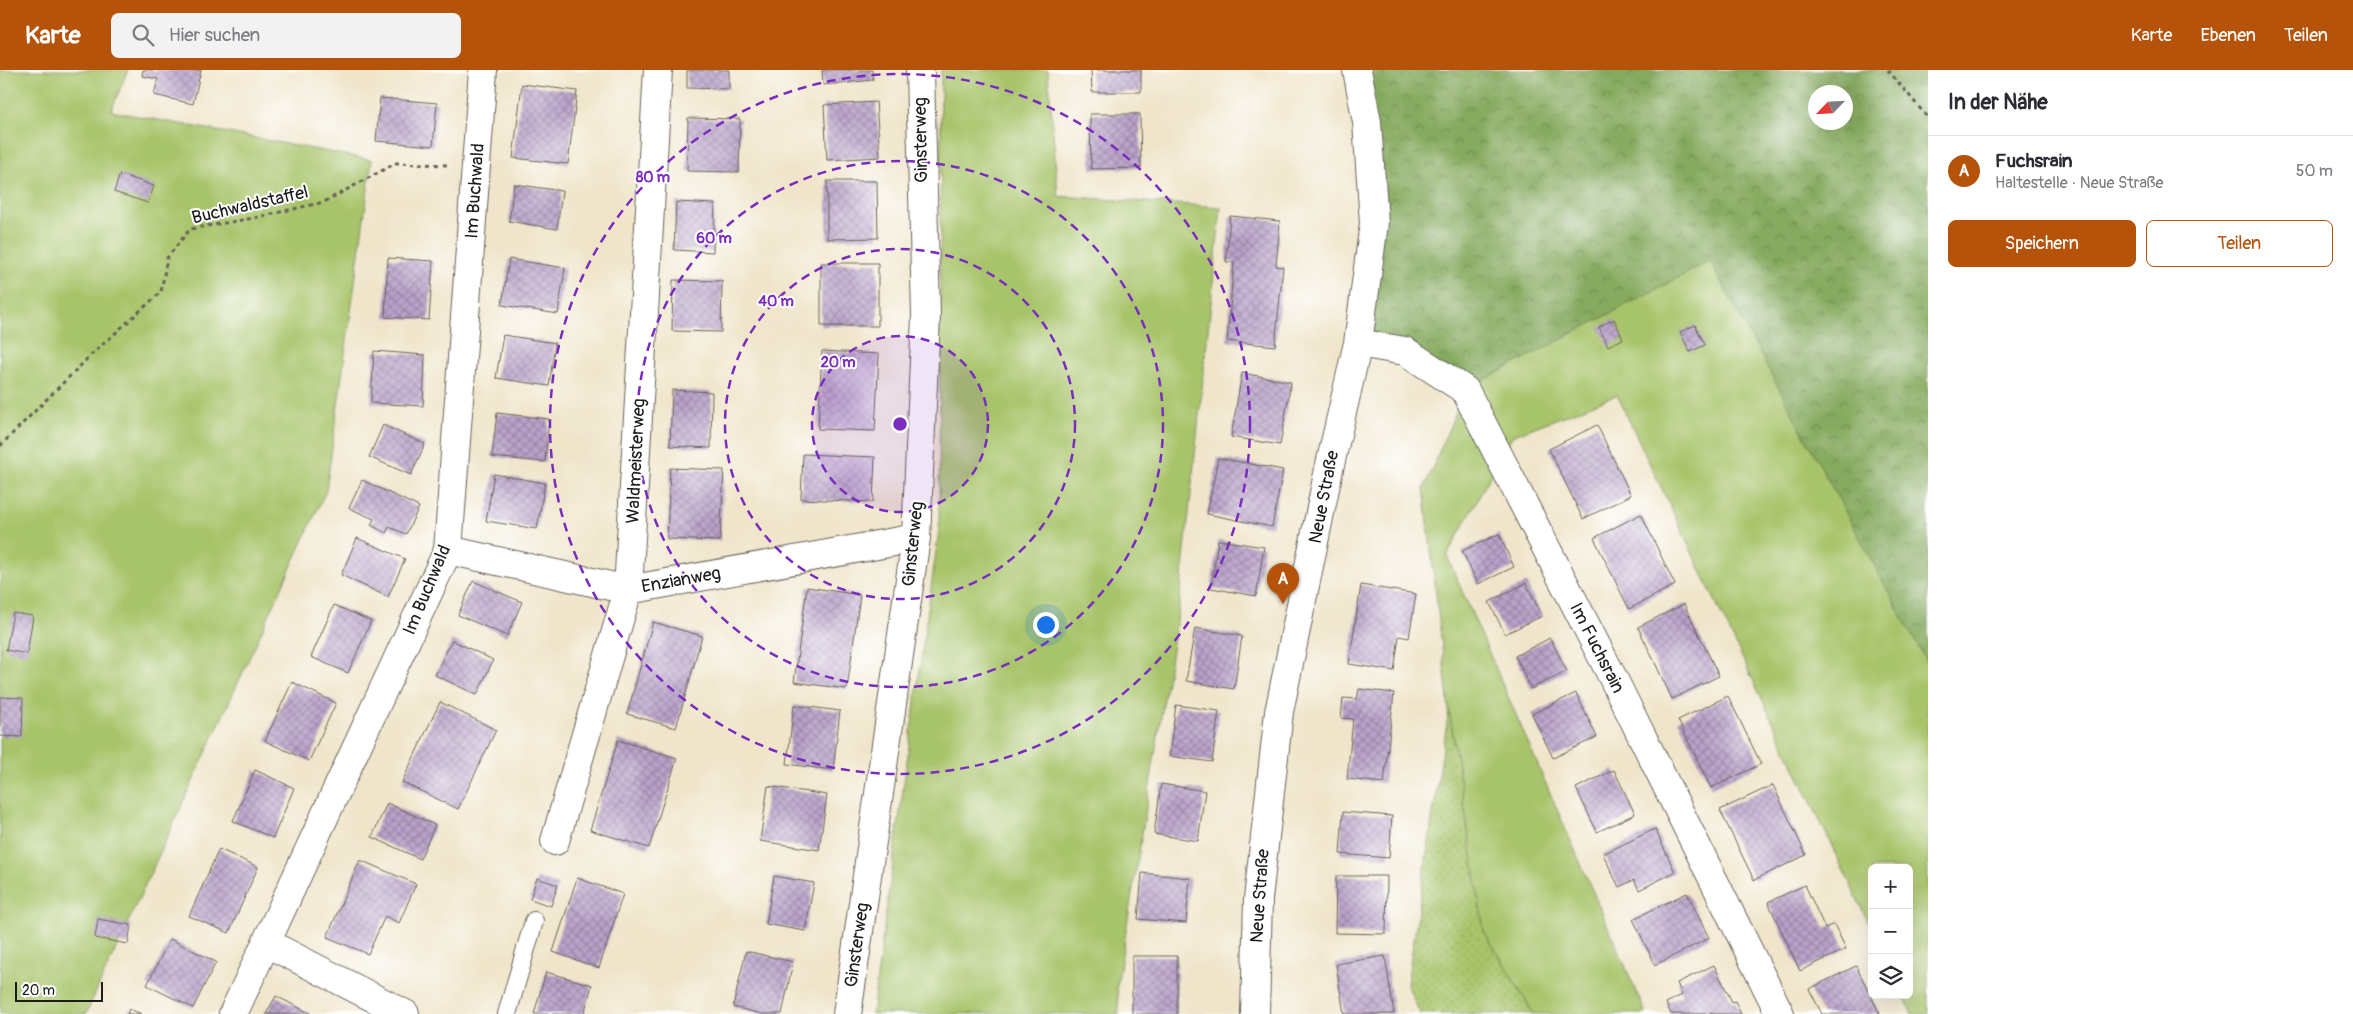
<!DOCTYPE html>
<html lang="de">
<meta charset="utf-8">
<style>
:root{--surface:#fff;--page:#f2f2f3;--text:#2b2b33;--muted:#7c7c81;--line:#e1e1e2;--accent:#b45309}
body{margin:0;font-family:Pangolin,sans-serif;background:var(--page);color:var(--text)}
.controls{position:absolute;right:15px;bottom:15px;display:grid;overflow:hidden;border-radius:8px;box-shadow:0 5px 20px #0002}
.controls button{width:45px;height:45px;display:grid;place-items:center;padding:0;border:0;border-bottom:1px solid var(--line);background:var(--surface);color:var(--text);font:25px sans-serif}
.compass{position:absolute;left:1808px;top:15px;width:45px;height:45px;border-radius:50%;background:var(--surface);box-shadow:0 5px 20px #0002;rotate:245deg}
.scale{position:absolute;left:15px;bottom:12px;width:88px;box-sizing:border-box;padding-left:5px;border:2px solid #1c1c1c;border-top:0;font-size:14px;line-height:18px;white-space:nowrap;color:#1c1c1c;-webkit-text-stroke:4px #fff;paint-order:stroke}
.you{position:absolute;left:1045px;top:554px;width:18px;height:18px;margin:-12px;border:4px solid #fff;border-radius:50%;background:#1a73e8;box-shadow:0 0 0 8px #1a73e833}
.badge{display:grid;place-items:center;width:32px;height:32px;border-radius:50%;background:var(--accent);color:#fff;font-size:16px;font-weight:700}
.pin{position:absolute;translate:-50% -41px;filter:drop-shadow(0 1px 2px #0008)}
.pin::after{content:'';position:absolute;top:26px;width:18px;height:15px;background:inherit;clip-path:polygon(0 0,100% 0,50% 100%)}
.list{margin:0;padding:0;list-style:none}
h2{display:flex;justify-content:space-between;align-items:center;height:65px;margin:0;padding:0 20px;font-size:21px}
h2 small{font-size:16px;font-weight:400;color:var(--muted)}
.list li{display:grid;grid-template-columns:32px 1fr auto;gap:15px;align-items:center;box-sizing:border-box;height:70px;padding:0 20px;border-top:1px solid var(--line)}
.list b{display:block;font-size:19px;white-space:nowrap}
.list p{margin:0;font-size:16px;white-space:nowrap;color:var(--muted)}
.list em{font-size:16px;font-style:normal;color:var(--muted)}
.actions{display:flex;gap:10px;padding:15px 20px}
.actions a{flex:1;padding:11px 0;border:1px solid var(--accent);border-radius:8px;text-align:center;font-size:18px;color:var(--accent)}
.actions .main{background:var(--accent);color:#fff}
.icon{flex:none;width:28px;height:28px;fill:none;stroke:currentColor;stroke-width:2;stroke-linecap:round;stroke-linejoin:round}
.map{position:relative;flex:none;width:1928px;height:944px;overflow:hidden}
header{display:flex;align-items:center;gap:30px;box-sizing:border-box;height:70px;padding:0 25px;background:var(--accent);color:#fff}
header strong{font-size:24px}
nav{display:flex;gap:28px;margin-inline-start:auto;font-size:18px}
.search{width:350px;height:45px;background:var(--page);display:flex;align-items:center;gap:12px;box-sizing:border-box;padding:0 18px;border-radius:8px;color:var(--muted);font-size:19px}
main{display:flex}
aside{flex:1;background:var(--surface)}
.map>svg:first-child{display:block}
.grass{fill:url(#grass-dots);stroke:#627044}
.forest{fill:url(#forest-crowns);stroke:#51633e;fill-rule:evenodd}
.garden{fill:#a8c46b;stroke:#627044}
.building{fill:url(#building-cross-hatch)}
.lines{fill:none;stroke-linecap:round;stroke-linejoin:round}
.lane-casing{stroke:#666259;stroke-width:20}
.street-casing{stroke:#666259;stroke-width:30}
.path{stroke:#666259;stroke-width:3;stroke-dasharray:4 4;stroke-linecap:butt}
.lane{stroke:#fff;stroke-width:18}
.street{stroke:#fff;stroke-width:28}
.ring{fill:none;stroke:#7b2cbf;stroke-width:2.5;stroke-dasharray:9 6}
.labels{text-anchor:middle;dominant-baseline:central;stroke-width:4;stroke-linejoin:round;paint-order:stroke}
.street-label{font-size:18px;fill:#1c1c1c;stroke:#fff}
.centre{fill:#7b2cbf;stroke:#fff;stroke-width:2.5}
.ring-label{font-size:15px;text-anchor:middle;font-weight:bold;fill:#7b2cbf;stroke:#fff;stroke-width:4;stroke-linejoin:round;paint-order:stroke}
</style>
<header>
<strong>Karte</strong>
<div class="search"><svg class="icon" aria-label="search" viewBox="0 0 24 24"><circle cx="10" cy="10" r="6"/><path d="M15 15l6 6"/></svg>Hier suchen</div>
<nav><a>Karte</a><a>Ebenen</a><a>Teilen</a></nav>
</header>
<main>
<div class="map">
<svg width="1928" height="944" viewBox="0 0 1928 944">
<defs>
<pattern id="grass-dots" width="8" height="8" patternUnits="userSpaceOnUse" patternTransform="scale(1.25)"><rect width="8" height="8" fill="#a8c46b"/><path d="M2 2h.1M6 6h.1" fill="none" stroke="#90a85c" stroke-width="1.8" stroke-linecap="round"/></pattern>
<pattern id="forest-crowns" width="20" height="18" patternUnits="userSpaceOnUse" patternTransform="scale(1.25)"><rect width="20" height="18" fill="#86aa5f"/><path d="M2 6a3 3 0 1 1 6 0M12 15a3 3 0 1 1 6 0" fill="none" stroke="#6d8a4e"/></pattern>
<pattern id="building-cross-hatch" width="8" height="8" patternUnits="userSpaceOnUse" patternTransform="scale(1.25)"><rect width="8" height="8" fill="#baa2ca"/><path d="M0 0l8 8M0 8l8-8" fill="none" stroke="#9683a3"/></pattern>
</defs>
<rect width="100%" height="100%" fill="#fff"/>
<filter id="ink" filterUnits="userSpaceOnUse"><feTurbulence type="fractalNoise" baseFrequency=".02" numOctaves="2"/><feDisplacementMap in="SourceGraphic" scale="10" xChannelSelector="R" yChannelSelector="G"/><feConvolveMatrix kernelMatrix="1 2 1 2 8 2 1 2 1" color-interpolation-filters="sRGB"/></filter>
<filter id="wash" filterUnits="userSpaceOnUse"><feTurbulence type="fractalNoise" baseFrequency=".0096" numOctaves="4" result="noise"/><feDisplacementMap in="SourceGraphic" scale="20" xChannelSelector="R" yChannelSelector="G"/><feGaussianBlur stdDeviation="1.12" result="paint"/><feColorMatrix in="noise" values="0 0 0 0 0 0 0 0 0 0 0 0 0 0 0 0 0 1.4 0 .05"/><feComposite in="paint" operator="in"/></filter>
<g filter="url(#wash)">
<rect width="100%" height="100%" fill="#f0e5ca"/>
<path class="grass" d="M1449 639 1484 861 1534 944H1420L1407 914Z"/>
<path class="forest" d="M1357 0H1928V596L1710 191 1465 320 1358 273 1374 153ZM1816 22H1846V52H1816Z"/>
<path class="garden" d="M0 0H128L111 41 372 90 326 421 86 944H0Z
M941 0H1048L1058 126 1221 137 1179 537 1117 916 1119 944H872L939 460Z
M1710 191 1928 595V944H1912L1903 925H1909V798H1872V860L1617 325 1512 366 1447 486 1646 944H1534L1484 861 1449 639 1424 418 1465 320Z"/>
<g id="blocks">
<path class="building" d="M143 0H201L193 34 154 25 158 9 142 6Z
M687 0H729V19L687 18Z
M822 0H872L873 10 823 15Z
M1091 0H1141V22H1092Z
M522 14 577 21 568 94 513 88Z
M380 28 437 33 433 76 376 71Z
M876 32 880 87 827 90 824 35Z
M1090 44H1140L1141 98 1091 99Z
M688 48 740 49 739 102 687 101Z
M120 104 154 116 148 133 114 122Z
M827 111H877L878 168 827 169Z
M514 114 562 121 557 159 509 151Z
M676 132 715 134 713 182 674 180Z
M1230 146 1280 151 1276 196 1283 197 1275 276 1227 271 1234 192H1226Z
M388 188 433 191 429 250 385 247Z
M509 189 565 198 558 244 502 235Z
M821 193H878V256H821Z
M673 210 722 211 721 262 672 261Z
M1614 249 1623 269 1608 276 1599 257Z
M1695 255 1705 275 1690 282 1680 262Z
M503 265 555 273 549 316 496 308Z
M374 281 425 285 423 336 371 333Z
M822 281 879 284 875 361 818 359Z
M1242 303 1291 312 1280 375 1231 367Z
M672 320 712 322 711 378 670 376Z
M497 343 549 349 545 392 492 387Z
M383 355 425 374 411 405 369 387Z
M1597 355 1631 425 1583 449 1549 379Z
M803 384 875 387 873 432 801 429Z
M1218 388 1283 400 1272 457 1207 444Z
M670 398 724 400 720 471 667 469Z
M494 404 545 413 537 459 486 451Z
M362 410 419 437 406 464 389 457 386 463 371 455 374 449 349 438Z
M1641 444 1675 515 1629 539 1594 468Z
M1499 464 1514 497 1478 514 1462 481Z
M357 468 405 489 388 527 341 505Z
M1218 470 1264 477 1256 526 1211 518Z
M473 511 522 532 507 566 458 545Z
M1526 513 1542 546 1505 564 1489 532Z
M1361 515 1416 524 1409 568 1399 566 1394 601 1349 594Z
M807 517 860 525 847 619 794 612Z
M1684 534 1719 606 1672 629 1638 557Z
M334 535 371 551 348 603 311 587Z
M13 543 33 546 27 584 6 580Z
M653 552 702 566 676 658 627 644Z
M1195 558 1242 566 1234 619 1186 611Z
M1550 568 1567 601 1531 619 1515 586Z
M452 570 493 590 477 625 435 605Z
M292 612 336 633 309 691 265 671Z
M1359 619 1394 623 1384 713 1347 709 1353 649 1341 648 1343 628 1357 629Z
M1576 623 1597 667 1553 688 1532 644Z
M1728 626 1761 694 1711 718 1678 650Z
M0 627 23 628 22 667 0 666Z
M440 632 496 660 458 739 402 712Z
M794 635 840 641 833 700 787 694Z
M1176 635 1219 641 1212 692 1169 686Z
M618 670 677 688 649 778 590 760Z
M255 700 294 718 273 768 233 751Z
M1614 700 1635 744 1597 762 1576 718Z
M1161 714 1205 721 1198 771 1154 764Z
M1773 715 1806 785 1754 810 1720 740Z
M768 716 827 725 819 780 760 771Z
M387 733 435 755 420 789 372 767Z
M1343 742 1392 746 1389 788 1340 784Z
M1655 759 1675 802 1639 820 1634 810 1619 817 1603 784Z
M219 779 258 797 229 863 189 846Z
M360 790 416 814 399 853 385 846 368 884 327 867Z
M1142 803 1190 808 1186 853 1138 849Z
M774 806 814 813 805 861 766 854Z
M1336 806H1387L1386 864 1335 863Z
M537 808 558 815 551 836 530 829Z
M577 808 623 824 599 898 553 882Z
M1805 815 1825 858 1834 854 1846 879 1800 901 1768 832Z
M1687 823 1709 868 1655 895 1633 849Z
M98 849 131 855 128 874 95 868Z
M170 869 216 892 193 938 147 915Z
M746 881 793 892 782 944H762L733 937Z
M1132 886H1177V944H1132Z
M1385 886 1394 944H1344L1336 894Z
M1714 895 1732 932 1735 931 1741 944H1713L1712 942 1707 944H1671L1666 933 1682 925 1677 913Z
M1856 896 1880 944H1822L1809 919Z
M546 902 592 915 584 944H534Z
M276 926 311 944H266Z
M129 939 142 944H127Z"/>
</g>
</g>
<g filter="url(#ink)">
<use href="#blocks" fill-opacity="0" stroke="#666259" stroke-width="1"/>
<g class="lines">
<defs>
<path id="lane" d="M507 944 534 851"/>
<path id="street" d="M1358 273 1405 281 1465 320 1614 610 1780 944
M448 480 628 520 916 468
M555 771 628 520 658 0
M267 873 405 944
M233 944 448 480 483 0
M847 944 916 468 926 246 920 0
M1255 944 1258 829 1279 642 1329 399 1358 273 1374 153 1367 52 1357 0"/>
</defs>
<use href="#lane" class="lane-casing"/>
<use href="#street" class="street-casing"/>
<path class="path" d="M1888 0 1928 48
M0 376 92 284 161 222 167 188 190 159 254 148 324 132 396 93 447 95"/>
<use href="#lane" class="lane"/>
<use href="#street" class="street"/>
</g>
</g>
<circle cx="900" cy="354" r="88" fill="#7b2cbf" fill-opacity=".12"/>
<g class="ring">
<circle cx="900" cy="354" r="88"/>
<circle cx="900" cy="354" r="175"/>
<circle cx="900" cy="354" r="263"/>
<circle cx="900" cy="354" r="350"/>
</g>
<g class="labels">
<g class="street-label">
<text transform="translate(921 70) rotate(-91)">Ginsterweg</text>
<text transform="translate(475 121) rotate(-86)">Im Buchwald</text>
<text transform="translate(250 135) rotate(-13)">Buchwaldstaffel</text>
<text transform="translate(636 391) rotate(-87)">Waldmeisterweg</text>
<text transform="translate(1324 427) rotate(-79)">Neue Straße</text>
<text transform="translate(913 474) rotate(-84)">Ginsterweg</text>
<text transform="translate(681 510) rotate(-10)">Enzianweg</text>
<text transform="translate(427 520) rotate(-67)">Im Buchwald</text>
<text transform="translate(1597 578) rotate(63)">Im Fuchsrain</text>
<text transform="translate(1260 826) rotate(-86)">Neue Straße</text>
<text transform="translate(857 875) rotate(-82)">Ginsterweg</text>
</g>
</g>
<circle cx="900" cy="354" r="8" class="centre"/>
<g class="ring-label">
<text x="653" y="112">80 m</text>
<text x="714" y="173">60 m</text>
<text x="776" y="236">40 m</text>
<text x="838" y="297">20 m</text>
</g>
</svg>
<div class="controls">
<button>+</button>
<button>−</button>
<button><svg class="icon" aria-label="layers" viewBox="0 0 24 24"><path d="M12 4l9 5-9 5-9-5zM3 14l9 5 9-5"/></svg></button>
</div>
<svg class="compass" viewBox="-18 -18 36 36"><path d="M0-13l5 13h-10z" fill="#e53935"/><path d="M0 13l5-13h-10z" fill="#7c7c81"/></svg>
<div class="scale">20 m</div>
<div class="you"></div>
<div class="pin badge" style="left:1283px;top:534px">A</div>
</div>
<aside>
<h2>In der Nähe<small></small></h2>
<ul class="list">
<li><span class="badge">A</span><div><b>Fuchsrain</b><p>Haltestelle · Neue Straße</p></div><em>50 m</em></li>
</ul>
<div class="actions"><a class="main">Speichern</a><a>Teilen</a></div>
</aside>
</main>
